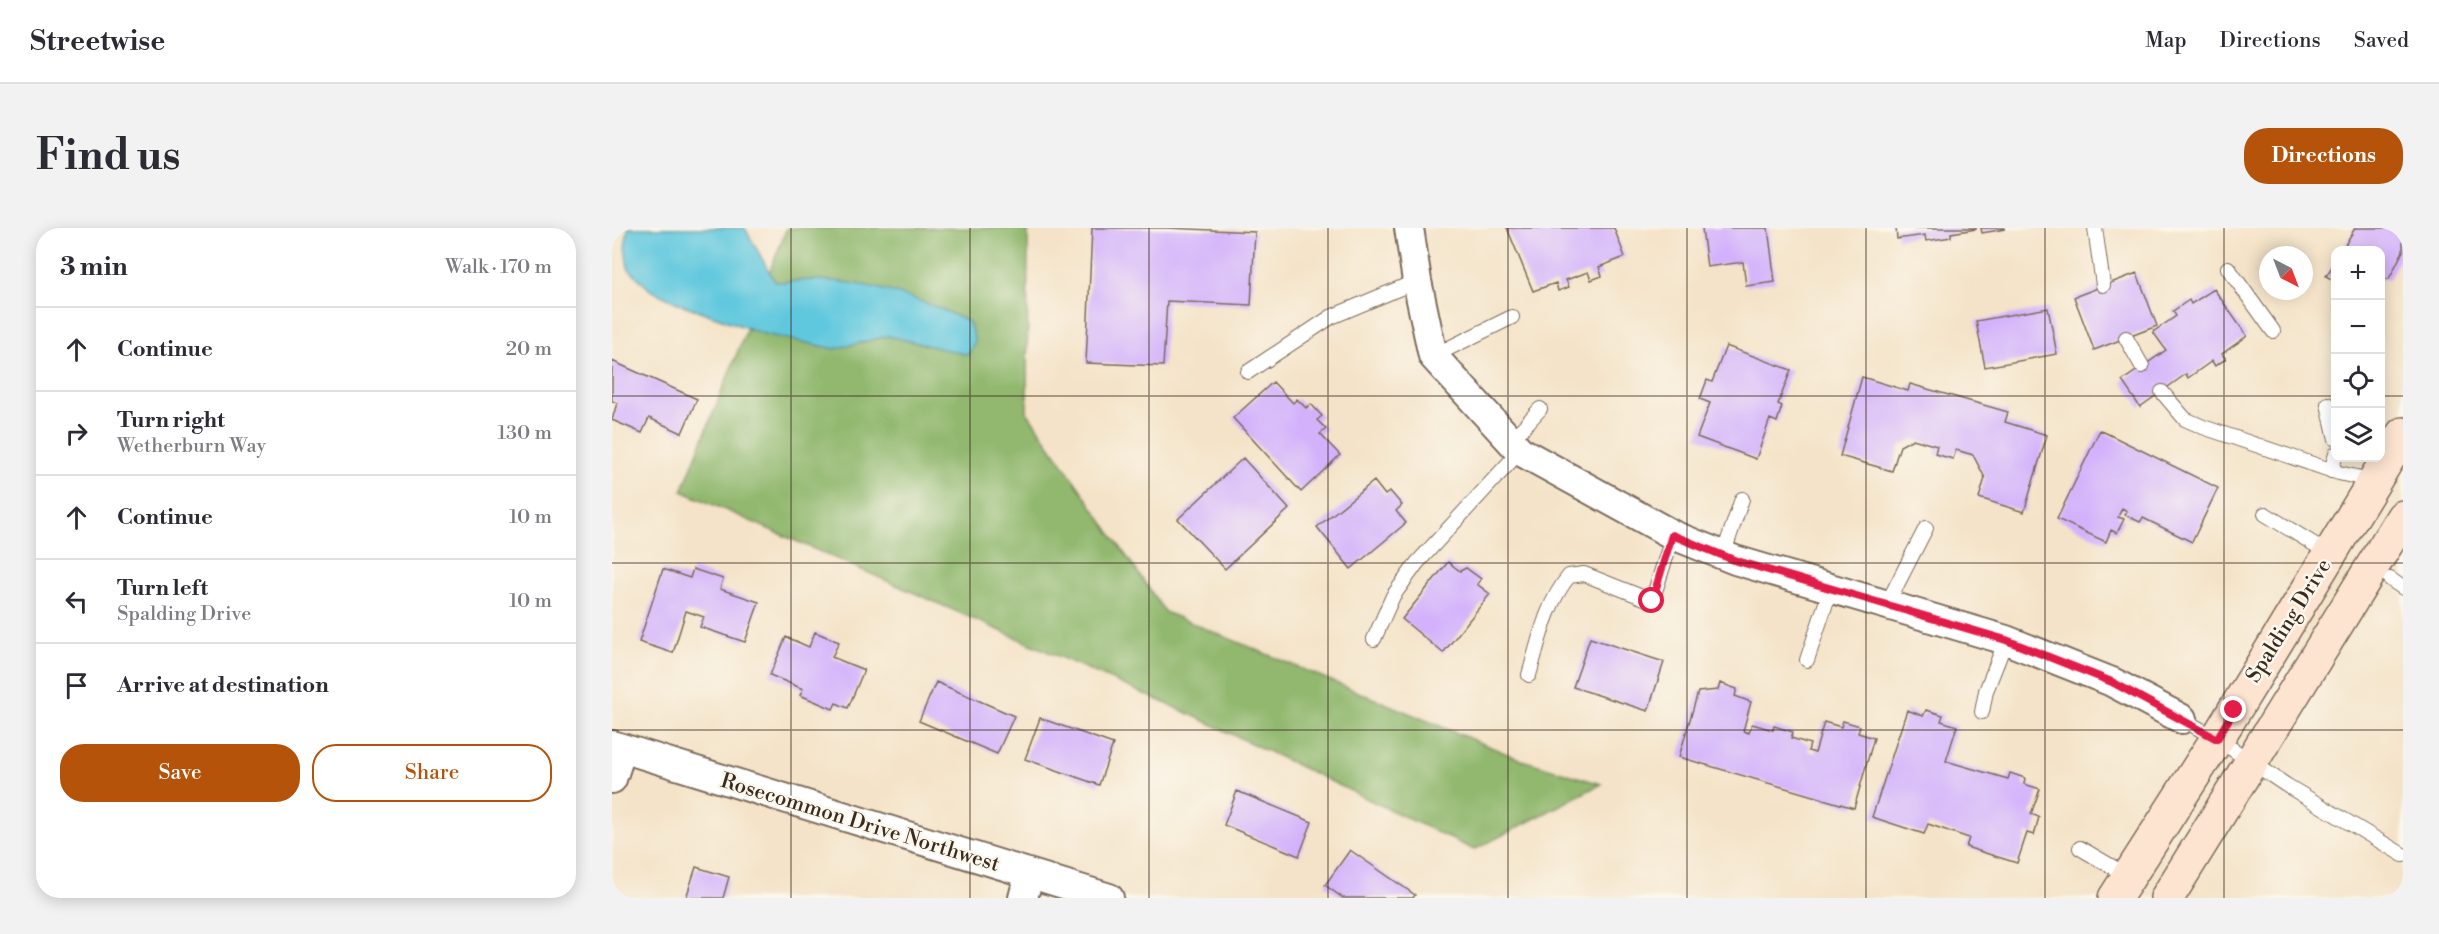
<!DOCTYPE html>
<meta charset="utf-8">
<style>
:root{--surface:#fff;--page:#f2f2f3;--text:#2b2b33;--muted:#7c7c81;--line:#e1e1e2;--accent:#b45309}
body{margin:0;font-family:"Libre Bodoni",serif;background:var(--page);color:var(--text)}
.controls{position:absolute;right:18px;top:18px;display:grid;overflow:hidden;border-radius:12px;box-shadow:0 3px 15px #0003}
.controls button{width:54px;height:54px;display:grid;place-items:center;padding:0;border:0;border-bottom:2px solid var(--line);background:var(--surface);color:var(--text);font:30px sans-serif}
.compass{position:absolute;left:1647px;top:18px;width:54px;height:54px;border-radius:50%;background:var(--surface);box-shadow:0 3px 15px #0003;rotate:138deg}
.stop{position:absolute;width:18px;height:18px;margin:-14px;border:4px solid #e11d48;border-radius:50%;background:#fff}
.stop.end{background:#e11d48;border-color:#fff;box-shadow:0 2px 6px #0008}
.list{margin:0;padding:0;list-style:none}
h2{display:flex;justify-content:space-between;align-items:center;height:78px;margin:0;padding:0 24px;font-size:26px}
h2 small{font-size:20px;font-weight:400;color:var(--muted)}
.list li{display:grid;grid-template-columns:39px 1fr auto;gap:18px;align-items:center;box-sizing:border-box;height:84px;padding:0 24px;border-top:2px solid var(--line)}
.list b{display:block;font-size:22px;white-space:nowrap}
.list p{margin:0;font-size:20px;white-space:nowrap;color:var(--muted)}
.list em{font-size:20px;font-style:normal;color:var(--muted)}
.actions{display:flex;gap:12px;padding:18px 24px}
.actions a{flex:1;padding:14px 0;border:2px solid var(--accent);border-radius:24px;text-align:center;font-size:21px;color:var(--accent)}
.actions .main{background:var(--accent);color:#fff}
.icon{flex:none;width:33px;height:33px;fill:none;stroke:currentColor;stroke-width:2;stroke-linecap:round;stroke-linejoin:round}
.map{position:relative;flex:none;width:1791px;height:670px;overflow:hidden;border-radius:24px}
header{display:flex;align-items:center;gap:36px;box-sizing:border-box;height:84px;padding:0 30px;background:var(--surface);border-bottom:2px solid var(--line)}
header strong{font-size:28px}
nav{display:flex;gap:33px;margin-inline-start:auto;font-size:21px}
.intro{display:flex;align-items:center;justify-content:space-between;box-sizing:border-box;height:144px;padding:0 36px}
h1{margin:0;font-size:42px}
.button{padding:15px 27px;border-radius:24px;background:var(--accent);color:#fff;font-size:21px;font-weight:700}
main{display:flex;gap:36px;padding:0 36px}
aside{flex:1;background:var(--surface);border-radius:24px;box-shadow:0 3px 15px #0003}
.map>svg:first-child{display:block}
.forest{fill:#91b86e;stroke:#667146;stroke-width:1.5}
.water{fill:#61c8de;stroke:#4e797e;stroke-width:1.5}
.building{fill:#d3b2fb}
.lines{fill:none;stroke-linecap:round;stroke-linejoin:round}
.lane-casing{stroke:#7c6b5a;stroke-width:16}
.street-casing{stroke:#7c6b5a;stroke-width:32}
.secondary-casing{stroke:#7c6b5a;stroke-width:36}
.lane{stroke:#fff;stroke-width:14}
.street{stroke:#fff;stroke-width:28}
.secondary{stroke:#fde4d1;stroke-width:33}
.route{stroke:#e11d48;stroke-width:8}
.grid{fill:none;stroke:#3b2a1e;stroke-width:1.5;stroke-opacity:0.55}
.labels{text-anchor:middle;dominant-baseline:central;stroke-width:5;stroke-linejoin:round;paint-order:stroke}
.street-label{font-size:21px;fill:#3b2a1e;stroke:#fbf7ec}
</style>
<header>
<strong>Streetwise</strong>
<nav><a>Map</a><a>Directions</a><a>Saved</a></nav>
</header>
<div class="intro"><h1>Find us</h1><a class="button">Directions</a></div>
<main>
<aside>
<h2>3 min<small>Walk · 170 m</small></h2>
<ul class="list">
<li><svg class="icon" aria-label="ahead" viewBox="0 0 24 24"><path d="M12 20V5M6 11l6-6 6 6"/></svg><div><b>Continue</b></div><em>20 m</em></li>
<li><svg class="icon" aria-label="right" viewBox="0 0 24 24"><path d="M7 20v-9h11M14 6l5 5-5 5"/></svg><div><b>Turn right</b><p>Wetherburn Way</p></div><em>130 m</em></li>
<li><svg class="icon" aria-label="ahead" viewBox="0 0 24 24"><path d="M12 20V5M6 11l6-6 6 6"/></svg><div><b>Continue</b></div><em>10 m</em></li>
<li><svg class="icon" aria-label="left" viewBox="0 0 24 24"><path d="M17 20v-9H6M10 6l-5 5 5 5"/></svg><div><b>Turn left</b><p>Spalding Drive</p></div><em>10 m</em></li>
<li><svg class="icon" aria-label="arrive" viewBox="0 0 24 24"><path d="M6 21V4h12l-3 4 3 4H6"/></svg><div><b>Arrive at destination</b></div></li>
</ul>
<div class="actions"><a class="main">Save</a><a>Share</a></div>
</aside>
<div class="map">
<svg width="1791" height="670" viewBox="0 0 1791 670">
<rect width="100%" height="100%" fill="#fbf7ec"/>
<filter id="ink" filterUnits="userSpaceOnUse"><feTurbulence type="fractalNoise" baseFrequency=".0167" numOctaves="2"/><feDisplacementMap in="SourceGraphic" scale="12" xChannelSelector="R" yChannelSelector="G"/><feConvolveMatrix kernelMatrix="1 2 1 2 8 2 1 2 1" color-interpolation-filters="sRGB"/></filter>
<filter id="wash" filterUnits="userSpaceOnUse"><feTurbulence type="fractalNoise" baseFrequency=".008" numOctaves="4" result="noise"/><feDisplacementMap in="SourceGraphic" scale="24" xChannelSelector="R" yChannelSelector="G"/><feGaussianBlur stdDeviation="1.35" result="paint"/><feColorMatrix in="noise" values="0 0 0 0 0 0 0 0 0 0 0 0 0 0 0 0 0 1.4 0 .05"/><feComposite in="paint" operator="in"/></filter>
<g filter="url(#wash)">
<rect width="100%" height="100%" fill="#f4e3c8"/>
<path class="forest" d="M175 0H416L415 184 553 384 910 532 989 556 862 622 580 487 70 263Z"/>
<path class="water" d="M16 0H133L163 54C177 54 191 52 205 52 258 53 310 71 357 94L363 113 356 127 276 108 223 121 152 106 68 76 38 62 16 40 13 19Z"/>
<g id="blocks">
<path class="building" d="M480 0H555L643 4 639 77 555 73 551 138 474 135Z
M895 0H1002L1013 29 987 39 990 48 979 52 976 44 954 52 957 59 946 63 944 55 921 63Z
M1090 0H1156L1163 54 1134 58 1131 34 1095 39Z
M1284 0H1364V1L1339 5V9L1314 13 1313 7 1285 11Z
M1369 0H1393V1L1370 5Z
M1743 0H1788L1791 2V23L1777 51H1770L1768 55V22H1730Z
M1724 33V54L1714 48Z
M1525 45 1545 98 1482 122 1462 69Z
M1602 61 1635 108 1610 126 1614 131 1603 138 1600 133 1576 150 1574 146 1528 179 1510 153 1554 122 1541 104 1564 88 1561 83 1577 72 1579 76Z
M1436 80 1445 126 1373 139 1364 93Z
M1114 118 1179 142 1166 176 1170 178 1165 194 1158 191 1144 231 1085 209 1098 175 1088 171 1095 152 1100 154Z
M0 133 85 171 70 205 37 190 30 205 0 192 5 175 0 173Z
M1250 149 1296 163 1298 156 1396 184 1393 194 1435 207 1412 284 1367 270 1373 250 1361 227 1344 222 1341 231 1323 226 1325 218 1301 211 1288 218 1280 243 1228 228Z
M661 154 681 175 685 171 694 180 699 176 710 188 705 192 714 201 708 206 728 227 689 264 621 190Z
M1488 202 1606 260 1580 314 1531 290 1528 294 1513 287 1515 283 1510 280 1506 289 1512 291 1505 305 1499 302 1494 314 1445 291Z
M631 230 677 281 613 341 566 291Z
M762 253 773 267 778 263 790 277 784 283 794 295 739 341 705 299Z
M836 334 848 343 854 340 869 351 865 356 878 366 831 425 790 391Z
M51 341 78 350 81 341 111 351 108 361 147 374 133 414 88 399 92 389 74 383 61 425 27 414Z
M203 404 227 414 220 429 252 442 236 480 224 475 221 481 188 467 191 461 158 447 174 409 197 419Z
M978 410 1052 434 1036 483 961 459Z
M324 454 402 488 385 526 307 493Z
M1108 455 1125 461 1123 468 1139 474 1131 503 1137 505 1140 496 1161 502 1162 498 1181 504 1179 510 1198 516 1196 523 1203 525 1212 494 1229 499 1231 493 1248 498 1246 505 1262 510 1242 580 1067 529 1086 464 1106 462Z
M1295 482 1311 488 1314 482 1331 487 1329 493 1345 498 1334 533 1396 551 1398 545 1413 550 1412 556 1428 561 1419 586 1427 589 1422 607 1415 605 1405 635 1354 619 1357 610 1316 596 1312 606 1260 589Z
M428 490 501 516 487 557 413 531Z
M625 563 700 594 687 628 612 597Z
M738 622 803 667 801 670H731L713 657Z
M84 639 117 649 111 670H74Z"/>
</g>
</g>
<g filter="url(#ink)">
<use href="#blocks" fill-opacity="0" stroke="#7c6b5a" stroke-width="1.5"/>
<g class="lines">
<defs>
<path id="lane" d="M1483 0 1491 57
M1616 40 1661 103
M1514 110 1530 138
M821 128 900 89
M636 144 719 89 805 53
M1550 164 1573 191 1591 199 1727 245 1762 253
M1716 176 1724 211
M899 213 928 181
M1719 243 1724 226
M1653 286 1718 326
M1111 327 1130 271
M1778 351 1791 360
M1275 376 1314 300
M762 411 781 368 805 335 908 223
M1195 432 1219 360
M917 447C927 413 934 376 957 348L972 346 1040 373 1061 307
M1370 484 1374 463 1394 412
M1570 491 1605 511 1674 557 1791 627
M1468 620 1516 648"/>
<path id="street" d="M797 0 805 53 821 128 908 223 1061 307 1123 332 1394 412 1500 454 1570 491
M0 517 497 670
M0 551 10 521
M411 670 417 647"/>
<path id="secondary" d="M1503 670 1605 511 1791 206
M1555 670 1791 289"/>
</defs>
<use href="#lane" class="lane-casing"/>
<use href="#street" class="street-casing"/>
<use href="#secondary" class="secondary-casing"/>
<use href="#lane" class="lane"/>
<use href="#street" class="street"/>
<use href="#secondary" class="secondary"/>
</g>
</g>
<g class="lines" filter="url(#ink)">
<path class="route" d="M1040 373 1060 307 1122 332 1394 412 1500 454 1605 511 1622 482"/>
</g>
<path class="grid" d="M179 0V670M358 0V670M537 0V670M716 0V670M896 0V670M1075 0V670M1254 0V670M1433 0V670M1612 0V670M0 168H1724M1768 168H1791M0 335H1791M0 502H1791"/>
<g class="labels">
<g class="street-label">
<text transform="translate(1677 393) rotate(-58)">Spalding Drive</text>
<text transform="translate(248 595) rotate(17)">Rosecommon Drive Northwest</text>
</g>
</g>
</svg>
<div class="controls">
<button>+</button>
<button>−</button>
<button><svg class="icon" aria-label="locate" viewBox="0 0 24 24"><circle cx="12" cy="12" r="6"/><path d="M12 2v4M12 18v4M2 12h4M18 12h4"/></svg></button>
<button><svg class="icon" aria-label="layers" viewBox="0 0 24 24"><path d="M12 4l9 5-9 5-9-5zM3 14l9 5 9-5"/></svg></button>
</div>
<svg class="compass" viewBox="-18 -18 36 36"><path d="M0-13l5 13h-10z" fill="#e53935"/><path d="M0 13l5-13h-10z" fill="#7c7c81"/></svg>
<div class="stop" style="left:1040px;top:373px"></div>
<div class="stop end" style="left:1622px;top:482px"></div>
</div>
</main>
